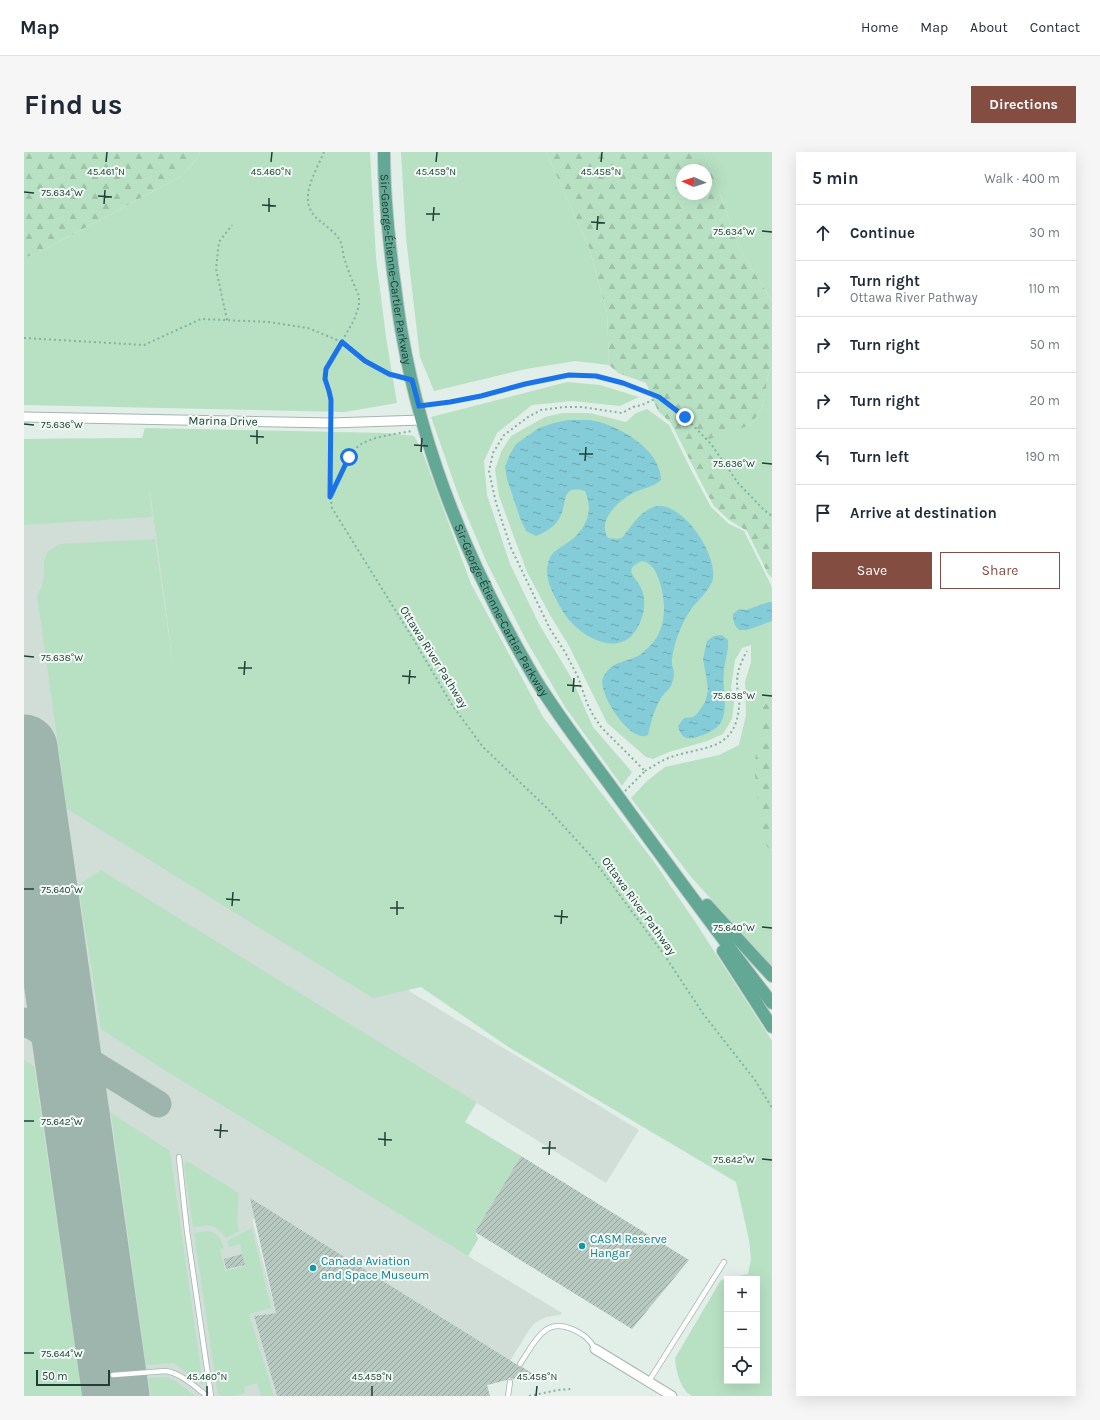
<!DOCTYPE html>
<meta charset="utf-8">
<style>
:root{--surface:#fff;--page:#f6f6f7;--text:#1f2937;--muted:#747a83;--line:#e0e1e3;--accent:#844d41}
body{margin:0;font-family:Karla,sans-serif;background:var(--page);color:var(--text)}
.controls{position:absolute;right:12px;bottom:12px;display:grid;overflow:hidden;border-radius:0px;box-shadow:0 4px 16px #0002}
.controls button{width:36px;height:36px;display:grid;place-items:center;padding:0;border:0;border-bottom:1px solid var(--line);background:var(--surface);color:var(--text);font:20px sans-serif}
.compass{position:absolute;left:652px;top:12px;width:36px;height:36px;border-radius:50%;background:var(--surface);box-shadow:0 4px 16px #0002;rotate:273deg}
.scale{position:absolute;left:12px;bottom:10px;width:74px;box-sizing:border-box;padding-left:4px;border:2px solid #204037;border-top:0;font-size:11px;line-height:14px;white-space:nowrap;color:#204037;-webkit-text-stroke:3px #f3faf6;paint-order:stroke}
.stop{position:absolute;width:12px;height:12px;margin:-9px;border:3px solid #1a73e8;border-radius:50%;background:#fff}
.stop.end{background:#1a73e8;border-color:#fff;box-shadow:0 1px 4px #0008}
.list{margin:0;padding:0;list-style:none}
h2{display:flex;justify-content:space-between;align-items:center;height:52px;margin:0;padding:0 16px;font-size:17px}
h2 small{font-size:13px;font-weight:400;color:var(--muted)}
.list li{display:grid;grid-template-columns:26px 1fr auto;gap:12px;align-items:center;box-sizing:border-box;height:56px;padding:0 16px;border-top:1px solid var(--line)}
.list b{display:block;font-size:15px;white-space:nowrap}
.list p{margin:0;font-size:13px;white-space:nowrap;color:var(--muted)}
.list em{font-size:13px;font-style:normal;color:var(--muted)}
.actions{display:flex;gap:8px;padding:12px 16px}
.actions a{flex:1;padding:9px 0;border:1px solid var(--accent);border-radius:0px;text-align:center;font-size:14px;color:var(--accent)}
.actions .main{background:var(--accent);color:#fff}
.icon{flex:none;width:22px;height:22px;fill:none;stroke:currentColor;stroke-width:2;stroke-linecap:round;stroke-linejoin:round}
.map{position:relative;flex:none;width:748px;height:1244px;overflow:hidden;border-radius:0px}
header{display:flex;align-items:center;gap:24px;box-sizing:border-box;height:56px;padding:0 20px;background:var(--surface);border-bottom:1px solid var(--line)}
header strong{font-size:19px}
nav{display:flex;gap:22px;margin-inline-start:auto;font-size:14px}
.intro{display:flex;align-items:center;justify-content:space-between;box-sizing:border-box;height:96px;padding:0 24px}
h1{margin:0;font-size:28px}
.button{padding:10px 18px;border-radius:0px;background:var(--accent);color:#fff;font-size:14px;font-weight:700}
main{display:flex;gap:24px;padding:0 24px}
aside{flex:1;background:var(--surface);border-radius:0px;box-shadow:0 4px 16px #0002}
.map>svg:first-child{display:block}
.built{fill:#d0ded7}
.grass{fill:#b8e1c3;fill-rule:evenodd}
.forest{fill:url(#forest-firs);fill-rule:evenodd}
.water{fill:url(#water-ripples)}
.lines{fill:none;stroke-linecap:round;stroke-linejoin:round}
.taxiway{stroke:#9eb5ad;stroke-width:27}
.runway{stroke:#9eb5ad;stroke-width:67}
.building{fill:url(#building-hatch)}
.lane-casing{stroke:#a4b6af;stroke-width:6}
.street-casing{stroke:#a4b6af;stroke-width:11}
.primary-casing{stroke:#c1cac7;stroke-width:14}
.path{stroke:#7fb4a3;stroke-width:2;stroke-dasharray:2 3;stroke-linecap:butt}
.lane{stroke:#fff;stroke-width:4.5}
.street{stroke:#fff;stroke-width:9}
.primary{stroke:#62a895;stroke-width:12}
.route{stroke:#1a73e8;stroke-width:5}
.ticks{fill:none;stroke:#204037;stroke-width:1.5}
.culture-dot{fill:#0f9aa8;stroke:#f3faf6;stroke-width:1.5}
.labels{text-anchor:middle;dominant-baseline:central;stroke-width:4;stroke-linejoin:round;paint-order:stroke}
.street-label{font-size:12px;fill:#204037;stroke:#f3faf6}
.culture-label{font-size:12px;fill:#0d838f;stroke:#f3faf6;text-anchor:start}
.ticks-label{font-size:10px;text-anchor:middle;fill:#204037;stroke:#f3faf6;stroke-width:4;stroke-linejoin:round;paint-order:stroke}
</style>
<header>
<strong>Map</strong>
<nav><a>Home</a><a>Map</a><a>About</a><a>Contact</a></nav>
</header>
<div class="intro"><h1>Find us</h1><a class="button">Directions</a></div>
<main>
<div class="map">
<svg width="748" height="1244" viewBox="0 0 748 1244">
<defs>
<pattern id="forest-firs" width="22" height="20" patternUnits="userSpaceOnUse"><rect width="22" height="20" fill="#b8e1c3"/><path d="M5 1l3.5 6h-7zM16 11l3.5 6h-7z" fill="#9ec2a8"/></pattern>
<pattern id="water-ripples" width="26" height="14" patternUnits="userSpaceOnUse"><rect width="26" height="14" fill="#84ccd8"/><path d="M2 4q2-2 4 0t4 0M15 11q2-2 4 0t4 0" fill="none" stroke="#6ca7b0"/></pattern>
<pattern id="building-hatch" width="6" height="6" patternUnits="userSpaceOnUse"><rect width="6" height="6" fill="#b7c9c1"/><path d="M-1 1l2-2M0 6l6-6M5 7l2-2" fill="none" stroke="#94a59e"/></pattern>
</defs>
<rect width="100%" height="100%" fill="#e2eee8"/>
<path class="built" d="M119 286 154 552 385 839 615 978 582 1031 453 951 441 970 497 1004 451 1080 454 1087 444 1104 538 1161 536 1163 522 1165 511 1171 505 1178 486 1209 264 1070 228 1067 252 1161 230 1164 253 1244H0V287Z"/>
<path class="grass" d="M176 0H346L352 106 362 185 373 251 321 260 0 253V106L14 101 156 25 171 9Z
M377 0H522L565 95 583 161 585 213 551 209 502 217 410 239 396 205 382 86Z
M680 0H748V149L715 96 687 16Z
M748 215V376L726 356 676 289 727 273 738 256 745 220Z
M543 230 576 233 615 245 596 254 548 249 508 253 473 281 460 309 463 343 486 412 515 472 548 527 569 575 608 620 598 634 541 555 502 488 463 411 435 345 407 265Z
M623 257 645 273 666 316 687 355 705 372 720 379 747 433 748 437V536L739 555 743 695 748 699V814L667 725 607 646 623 629 641 615 695 603 715 593 722 563 721 530 727 510V493L718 496 711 508 707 536 710 551 708 567 699 582 683 589 645 600 629 607 622 605 583 571 545 494 526 463 503 420 490 385 475 344 471 318 477 300 487 284 521 265 538 261H566L602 270 612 261Z
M121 276 362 281 390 284 397 296 447 432 519 565 628 707 670 768 748 889V1244H668C656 1237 652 1219 651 1206L697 1128 724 1122 727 1107 725 1088 712 1030 486 896 397 835 349 846 43 657 13 443 18 434 20 422V409L24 399 36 392 131 387 150 520 125 333 128 365 0 373V287L118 286ZM703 1127H733V1229H703Z
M77 718 452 950 441 970 497 1004 451 1080 454 1087 444 1104 134 914 77 877 54 733Z
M0 908 10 914 58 1244H0Z
M87 961 146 999 179 1233 150 1211 122 1213Z
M163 1009 215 1041 213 1070 215 1079 202 1086C190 1071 188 1073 169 1075L160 1014Z
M228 1076 247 1156 225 1162 250 1244H237L233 1231 220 1235 221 1241 212 1244H196L193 1238 170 1081C188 1078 193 1077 200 1096L196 1097 201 1119 221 1114 216 1092 205 1095 203 1089Z
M142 1225 151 1229 172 1244H127L124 1226Z"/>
<path class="forest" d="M0 0H176L171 9 156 25 14 101 0 106Z
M522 0H680L687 16 715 96 748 149V215L745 220 738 256 727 273 677 290 726 356 748 376V426L744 422 723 379 705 368 690 354 679 334 647 271 634 259 622 231 594 221 585 213 583 161 565 95ZM658 18H682V42H658Z
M748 536V699L743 695 737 677 730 615 739 555Z"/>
<path class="water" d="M544 268C551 268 559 268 566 268 593 272 637 297 637 328 630 335 620 336 611 340 599 346 579 362 581 377 581 380 583 384 584 386L593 387 598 386C607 375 615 360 630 355 658 346 697 407 688 430 683 442 670 451 664 462 656 475 650 492 648 507 647 513 650 517 650 522 650 526 648 531 647 534 645 538 641 540 639 543 631 555 627 569 624 583 608 593 573 542 579 526 586 510 601 510 614 504 618 502 621 498 624 496 642 479 643 454 636 431 633 421 629 411 618 409 598 418 611 423 617 436 624 449 619 471 609 482 592 502 563 487 548 471 540 463 535 453 530 443 523 430 519 412 530 400 536 395 544 391 550 386 564 372 569 358 561 339 536 332 544 351 536 365 531 375 522 380 512 384L502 379 496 366 483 327 481 315 486 302 492 292 515 276 530 271Z
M745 450H748V469L723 478H715C710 473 709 469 709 462L715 457 722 458Z
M698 483 704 488C705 499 701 508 700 518 697 552 714 576 668 586 660 588 656 582 654 574L660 566 669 565 673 562 681 550 684 539 683 529 679 507 683 489 690 484Z"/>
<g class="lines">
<path class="taxiway" d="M0 869 134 952
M7 874C23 876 33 865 36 851
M20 885 40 915 49 941"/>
<path class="runway" d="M0 596 92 1244"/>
</g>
<path class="building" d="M497 1004 665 1108 608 1177 451 1080Z
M226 1046 492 1212 494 1215H498L509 1222 488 1227 485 1226 483 1228 463 1233 466 1244H253L230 1164 252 1161Z
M218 1102 221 1113 202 1117 200 1107Z"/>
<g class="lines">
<defs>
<path id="lane" d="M155 1005 163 1079 187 1244
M496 1212C510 1192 519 1165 548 1177 559 1182 566 1187 571 1197
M89 1223 142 1219C158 1222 170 1234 183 1244
M625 1229 700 1110
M484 1244 486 1230"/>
<path id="street" d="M0 265 307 271 398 268
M571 1197 648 1244"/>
<g id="primary">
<path id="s1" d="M360 0C360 40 364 80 369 120 372 140 374 161 378 182 399 302 448 420 510 525 537 569 569 609 599 651 648 718 697 786 748 851"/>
<path d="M683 753 748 824"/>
<path d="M699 799 748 875"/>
</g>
</defs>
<use href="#lane" class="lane-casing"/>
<use href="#street" class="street-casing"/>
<use href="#primary" class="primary-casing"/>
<path class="path" d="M300 0C291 22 271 50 296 69 303 75 314 82 317 91 319 97 319 104 321 109 325 121 330 133 335 144V154L330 168 302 217 301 227 305 239 307 261
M203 168 192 117 195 90 208 73
M0 186 120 193 177 167 245 170 284 176 318 190 341 209 365 222 377 225
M404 253 457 245 501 232 545 223 573 224 599 231 635 245 661 265 687 292 714 331 740 358 748 364
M306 280 305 329 308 356 388 485 428 553 459 595 524 657 566 703 641 804 680 863 731 928 748 956
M307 344C313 329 322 302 336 293 350 284 372 282 388 279
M621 619C628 615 635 610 642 607 676 593 710 602 715 556 716 548 713 539 713 531 713 519 717 510 723 499
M601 639 621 619 577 575 569 563 563 551 554 525 541 500 526 477 487 396 472 351 465 319 469 301 480 283 504 265 517 258 540 255H558L598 261 609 255 618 253 635 245
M505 1244 534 1238 548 1237"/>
<use href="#lane" class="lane"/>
<use href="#street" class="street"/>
<use href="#primary" class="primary"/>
</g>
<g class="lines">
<path class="route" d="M325 305 306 345 307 248 305 239 301 227 302 217 318 190 341 209 365 222 388 228 395 254 426 250 457 244 501 232 545 223 572 224 599 231 635 245 661 265"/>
</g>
<path class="ticks" d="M82 10 83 0M247 10 248 0M412 10 413 0M577 10 578 0M0 40 10 41M74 44 88 45M80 52 81 38M238 53 252 54M245 60V46M402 62H416M409 69 410 55M567 70 581 71M573 78 574 64M738 79 748 80M0 272 10 273M226 284 240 285M233 292V278M390 293 404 294M397 300 398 286M555 302H569M561 309 562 295M738 311 748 312M0 504 10 505M214 516H228M220 523 221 509M378 524 392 525M385 532 386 518M543 533 557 534M549 540 550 526M738 543 748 544M0 737H10M202 747 216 748M208 754 209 740M366 756H380M373 763V749M530 764 544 765M537 772 538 758M738 775 748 776M0 969H10M190 978 204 979M196 986 197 972M354 987 368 988M361 994V980M518 996H532M525 1003 526 989M738 1007 748 1008M0 1201H10M183 1244V1234M348 1244V1234M512 1244 513 1234"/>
<g class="culture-dot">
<circle cx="558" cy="1094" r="4"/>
<circle cx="289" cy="1116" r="4"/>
</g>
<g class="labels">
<g class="street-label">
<text stroke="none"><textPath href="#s1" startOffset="118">Sir-George-Étienne-Cartier Parkway</textPath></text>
<text transform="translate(199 269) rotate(1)">Marina Drive</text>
<text stroke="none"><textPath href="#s1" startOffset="478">Sir-George-Étienne-Cartier Parkway</textPath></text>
<text transform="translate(410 505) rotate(58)">Ottawa River Pathway</text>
<text transform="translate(615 754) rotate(54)">Ottawa River Pathway</text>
</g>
<g class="culture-label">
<text x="566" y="1087">CASM Reserve<tspan x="566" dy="14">Hangar</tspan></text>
<text x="297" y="1109">Canada Aviation<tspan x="297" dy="14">and Space Museum</tspan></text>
</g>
</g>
<g class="ticks-label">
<text x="82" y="23">45.461°N</text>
<text x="247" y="23">45.460°N</text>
<text x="412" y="23">45.459°N</text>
<text x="577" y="23">45.458°N</text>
<text x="38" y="44">75.634°W</text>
<text x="710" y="83">75.634°W</text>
<text x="38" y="276">75.636°W</text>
<text x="710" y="315">75.636°W</text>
<text x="38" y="509">75.638°W</text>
<text x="710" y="547">75.638°W</text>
<text x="38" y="741">75.640°W</text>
<text x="710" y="779">75.640°W</text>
<text x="38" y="973">75.642°W</text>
<text x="710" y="1011">75.642°W</text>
<text x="38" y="1205">75.644°W</text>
<text x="183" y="1228">45.460°N</text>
<text x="348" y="1228">45.459°N</text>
<text x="513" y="1228">45.458°N</text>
</g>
</svg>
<div class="controls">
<button>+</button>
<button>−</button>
<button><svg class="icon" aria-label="locate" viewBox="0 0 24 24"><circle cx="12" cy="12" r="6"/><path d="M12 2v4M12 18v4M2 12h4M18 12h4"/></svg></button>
</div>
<svg class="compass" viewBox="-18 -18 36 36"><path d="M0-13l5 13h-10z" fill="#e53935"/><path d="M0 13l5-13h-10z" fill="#747a83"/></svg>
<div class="scale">50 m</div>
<div class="stop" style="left:325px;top:305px"></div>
<div class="stop end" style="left:661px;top:265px"></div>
</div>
<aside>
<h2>5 min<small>Walk · 400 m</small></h2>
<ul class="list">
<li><svg class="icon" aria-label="ahead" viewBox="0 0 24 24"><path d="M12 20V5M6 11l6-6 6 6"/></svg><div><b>Continue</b></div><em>30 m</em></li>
<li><svg class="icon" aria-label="right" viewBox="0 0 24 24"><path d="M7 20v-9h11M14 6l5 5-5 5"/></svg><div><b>Turn right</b><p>Ottawa River Pathway</p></div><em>110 m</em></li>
<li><svg class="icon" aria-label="right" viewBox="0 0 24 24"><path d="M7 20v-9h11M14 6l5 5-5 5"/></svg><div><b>Turn right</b></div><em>50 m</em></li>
<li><svg class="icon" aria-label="right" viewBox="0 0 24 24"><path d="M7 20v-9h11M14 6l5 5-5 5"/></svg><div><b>Turn right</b></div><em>20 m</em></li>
<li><svg class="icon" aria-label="left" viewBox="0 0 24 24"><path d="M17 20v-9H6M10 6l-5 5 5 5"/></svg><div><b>Turn left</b></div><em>190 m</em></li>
<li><svg class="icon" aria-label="arrive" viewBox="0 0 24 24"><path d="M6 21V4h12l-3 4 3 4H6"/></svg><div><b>Arrive at destination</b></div></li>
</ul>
<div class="actions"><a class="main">Save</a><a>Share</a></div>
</aside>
</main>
